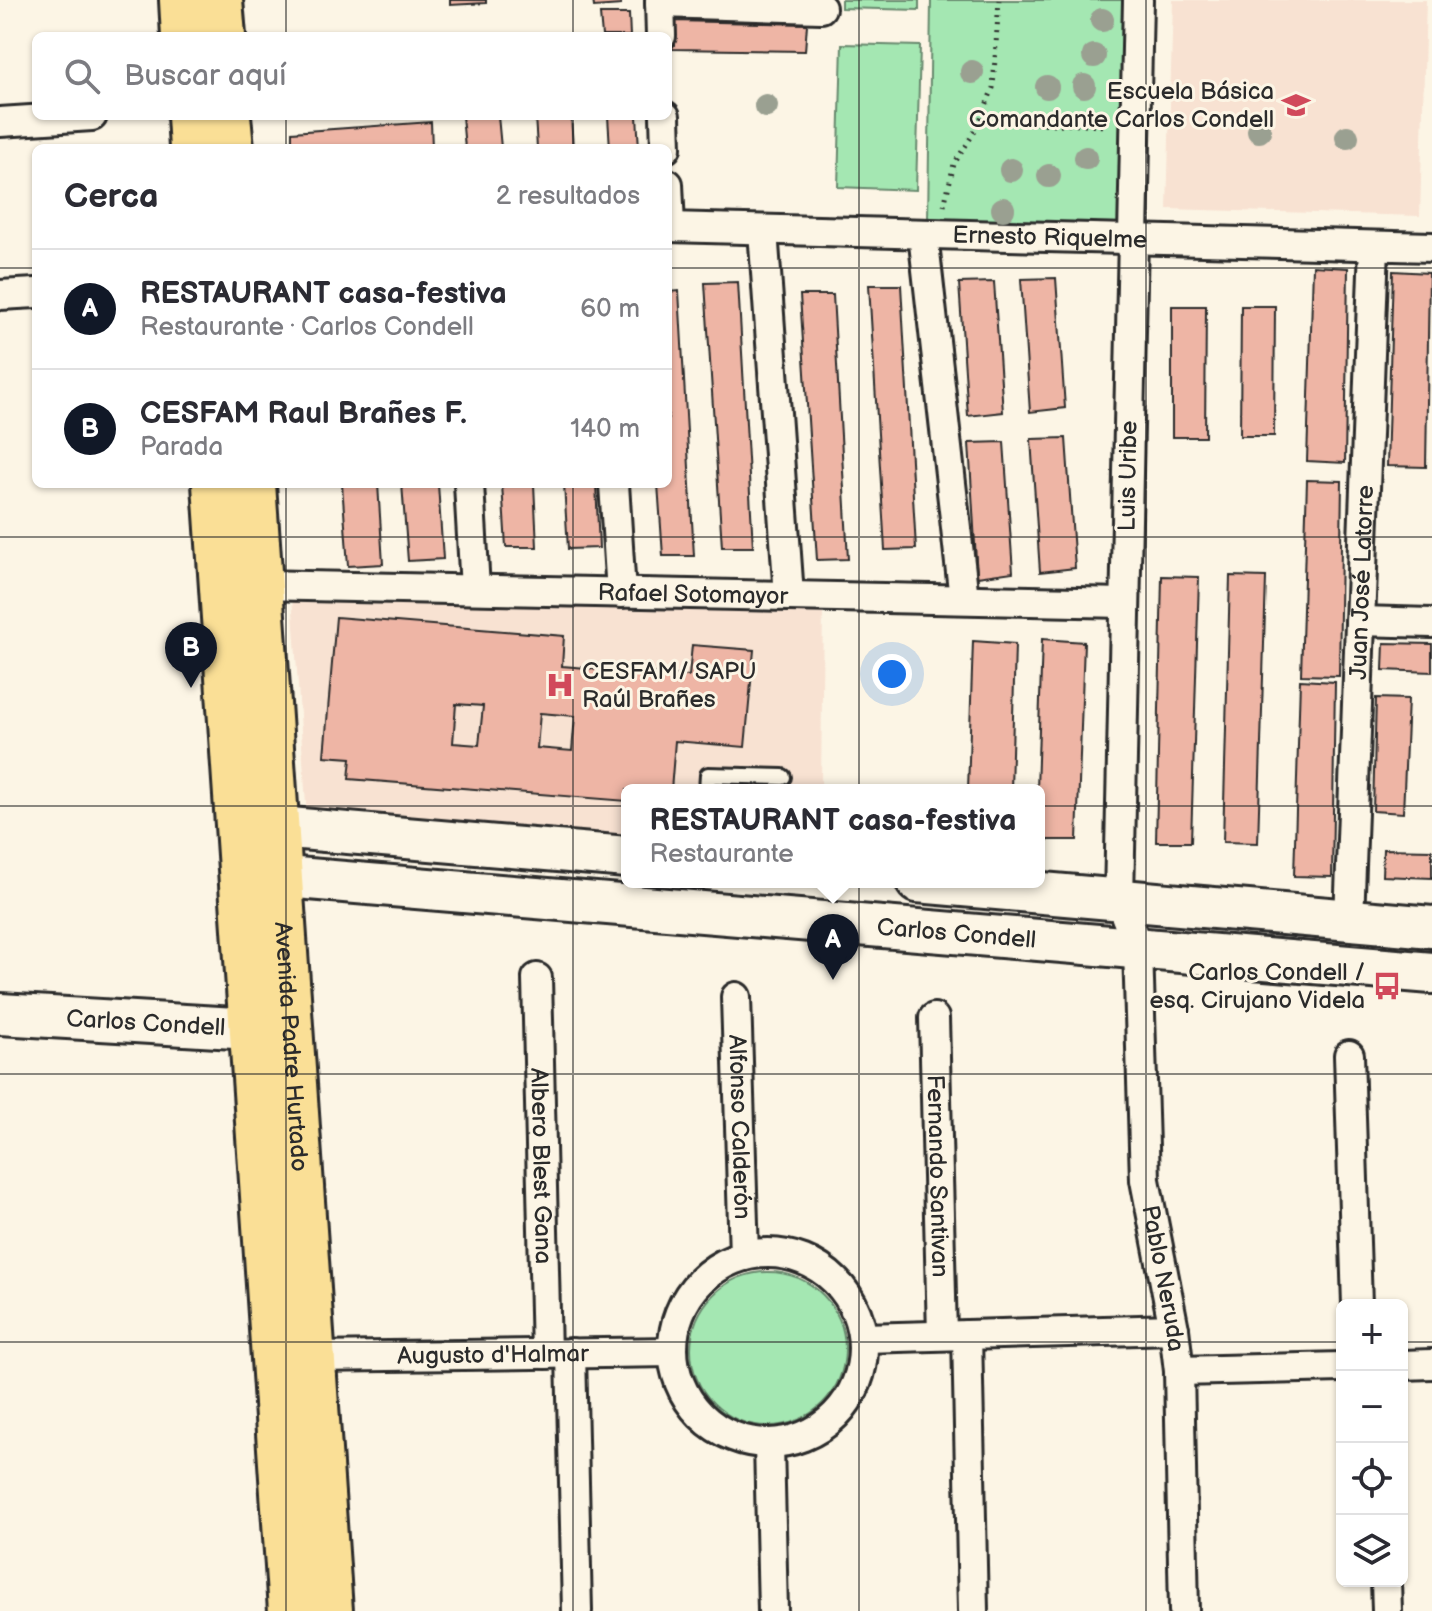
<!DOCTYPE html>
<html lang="es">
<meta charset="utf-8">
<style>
:root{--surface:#fff;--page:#f2f2f3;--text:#2b2b33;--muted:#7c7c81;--line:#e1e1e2;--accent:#111827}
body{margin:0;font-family:"Balsamiq Sans",sans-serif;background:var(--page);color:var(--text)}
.controls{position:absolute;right:24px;bottom:24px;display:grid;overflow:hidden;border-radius:12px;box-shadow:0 2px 6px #0004}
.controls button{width:72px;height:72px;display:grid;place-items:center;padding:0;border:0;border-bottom:2px solid var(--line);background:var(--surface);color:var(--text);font:40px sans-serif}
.you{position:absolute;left:892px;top:674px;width:28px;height:28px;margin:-20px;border:6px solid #fff;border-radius:50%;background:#1a73e8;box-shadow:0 0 0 12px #1a73e833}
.badge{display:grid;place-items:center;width:52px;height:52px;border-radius:50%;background:var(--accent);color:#fff;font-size:26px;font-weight:700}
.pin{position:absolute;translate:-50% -66px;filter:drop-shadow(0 2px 4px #0008)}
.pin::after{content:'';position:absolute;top:42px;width:28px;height:24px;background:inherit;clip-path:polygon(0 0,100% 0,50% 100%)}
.popup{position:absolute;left:621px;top:784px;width:424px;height:104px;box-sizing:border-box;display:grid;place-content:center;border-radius:12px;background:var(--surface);filter:drop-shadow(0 2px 6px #0005);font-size:26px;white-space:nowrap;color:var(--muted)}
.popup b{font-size:30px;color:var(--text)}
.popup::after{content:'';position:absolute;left:50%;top:100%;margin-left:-16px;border:16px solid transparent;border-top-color:var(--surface)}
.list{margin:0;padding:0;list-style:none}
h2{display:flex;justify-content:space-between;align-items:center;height:104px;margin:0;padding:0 32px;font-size:34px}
h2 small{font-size:26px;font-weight:400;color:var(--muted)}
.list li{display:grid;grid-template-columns:52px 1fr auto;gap:24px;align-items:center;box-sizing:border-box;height:120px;padding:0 32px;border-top:2px solid var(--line)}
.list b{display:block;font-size:30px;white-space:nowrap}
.list p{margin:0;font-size:26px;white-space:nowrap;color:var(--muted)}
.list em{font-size:26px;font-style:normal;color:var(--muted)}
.icon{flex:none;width:44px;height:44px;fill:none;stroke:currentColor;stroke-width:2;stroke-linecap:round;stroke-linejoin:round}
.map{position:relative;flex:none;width:1432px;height:1611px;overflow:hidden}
.search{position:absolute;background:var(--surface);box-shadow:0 2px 6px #0004;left:32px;top:32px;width:640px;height:88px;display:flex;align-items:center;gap:20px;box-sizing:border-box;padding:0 28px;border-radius:12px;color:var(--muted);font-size:30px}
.panel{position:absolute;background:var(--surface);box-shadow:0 2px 6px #0004;left:32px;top:144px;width:640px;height:344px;border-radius:12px}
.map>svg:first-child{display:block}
.built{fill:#f8e2d2}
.green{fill:#a4e7b2;stroke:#68896e;stroke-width:2}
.building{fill:#eeb5a5;stroke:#2b2b2b;stroke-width:2;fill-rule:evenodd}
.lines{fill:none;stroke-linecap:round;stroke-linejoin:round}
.lane-casing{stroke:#2b2b2b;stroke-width:20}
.street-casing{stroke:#2b2b2b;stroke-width:34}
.secondary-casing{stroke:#2b2b2b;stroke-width:46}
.primary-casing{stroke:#2b2b2b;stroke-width:50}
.path{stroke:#2b2b2b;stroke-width:5;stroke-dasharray:2 6;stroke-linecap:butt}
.lane{stroke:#fcf5e5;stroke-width:14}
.street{stroke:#fcf5e5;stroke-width:28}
.secondary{stroke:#fcf5e5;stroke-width:40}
.primary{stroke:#fadf96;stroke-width:44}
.tree{fill:#9aa091}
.grid{fill:none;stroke:#2b2b2b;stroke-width:2;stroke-opacity:0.55}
.labels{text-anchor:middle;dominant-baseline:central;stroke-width:6;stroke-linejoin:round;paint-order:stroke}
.poi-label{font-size:24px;fill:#2b2b2b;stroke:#fcf5e5;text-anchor:end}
.street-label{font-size:24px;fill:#2b2b2b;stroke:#fcf5e5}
</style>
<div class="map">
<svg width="1432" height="1611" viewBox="0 0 1432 1611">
<rect width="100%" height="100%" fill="#fcf5e5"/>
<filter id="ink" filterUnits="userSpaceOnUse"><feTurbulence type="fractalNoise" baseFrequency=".0125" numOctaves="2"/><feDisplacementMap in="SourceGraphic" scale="16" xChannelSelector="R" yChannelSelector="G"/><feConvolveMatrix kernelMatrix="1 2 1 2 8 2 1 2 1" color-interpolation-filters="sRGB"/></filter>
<g filter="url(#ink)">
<path class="built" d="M1173 0H1426L1420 216 1167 209Z
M292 597 823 604 821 790H627V848L307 819Z"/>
<path class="green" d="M841 0H919V10L841 8Z
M931 0H1127L1123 228 928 222Z
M842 44 920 46 916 190 838 187Z
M691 1349a77 77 0 1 1 154 0a77 77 0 1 1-154 0Z"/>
<path class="building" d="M450 0H486V3L450 5Z
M593 0H621V5L594 7Z
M600 14H629L630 36H602Z
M673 21 807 24 805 51 672 49Z
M462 116H498L501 148H465Z
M535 116H571L573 148H537Z
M608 116H637L639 148H610Z
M431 122 432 148H292V132Z
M1313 266 1348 268 1345 463 1307 461Z
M1393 271 1429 273 1426 467 1387 466Z
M1056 278 1065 408 1030 412 1021 279Z
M738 282 753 547H722L705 283Z
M994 282 1003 412 968 416 959 283Z
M869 285H901L916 549 885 550Z
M679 291 694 556H663L658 484H668V292Z
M800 295H833L848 559 817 560Z
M1172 306H1206L1205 437H1172Z
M1241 306H1275L1274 436H1240Z
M1066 438 1075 568 1040 572 1031 439Z
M1004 442 1013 572 977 577 969 443Z
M1307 480 1342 481 1339 676 1301 675Z
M342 484H378L383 564 348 566Z
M402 484H438L443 559 408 561Z
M502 484H534L537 547H506Z
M564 484H596L599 548 568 549Z
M1162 576 1199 577 1191 842H1156Z
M1230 576 1266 577 1258 843 1223 842Z
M336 617 564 636 562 666 689 676 692 645 754 650 745 747 675 741 671 790H627V801L349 779 351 758 324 756ZM456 704 483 706 479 745 453 743ZM540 713 575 716 572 751 537 748Z
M1042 639 1084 642 1077 840H1039V790H1037Z
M973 641 1015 644 1011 790H968Z
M1384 643 1432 644V672L1383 670Z
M1300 680 1335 682 1332 877 1294 876Z
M1376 698 1408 699 1403 813 1373 811Z
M1383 849 1432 850V878L1382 876Z"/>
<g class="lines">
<defs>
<path id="lane" d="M707 790 708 775 783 777"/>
<g id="street">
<path d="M660 0 661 36"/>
<path id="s1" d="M1138 0 1119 899 1138 948 1145 1180 1174 1329 1179 1371 1184 1611"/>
<path d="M660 3 821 8"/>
<path d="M665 116 666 148"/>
<path d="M0 122 92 116"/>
<path d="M668 184 670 227"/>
<path id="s2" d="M668 227 1432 247"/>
<path d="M763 230 789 596"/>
<path d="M923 234 964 599"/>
<path d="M0 295 36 293"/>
<path d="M469 484 475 589"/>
<path d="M614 484 621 593"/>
<path id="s3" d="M259 585 1125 603"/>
<path d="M1360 621 1432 623"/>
<path id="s4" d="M1349 920 1374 246"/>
<path id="s5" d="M537 978 546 1354"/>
<path id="s6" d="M736 997 744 1256"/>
<path id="s7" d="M934 1018 942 1335"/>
<path d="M1349 1055 1357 1305"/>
<circle cx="768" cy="1348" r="95"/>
<path d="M967 1335 973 1611"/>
<path d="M864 1338 1174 1329"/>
<path d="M571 1353 577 1611"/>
<path id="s8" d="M313 1357 673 1352"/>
<path d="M1402 1365 1432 1364"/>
<path d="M1179 1371 1342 1367"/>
<path d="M769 1444 773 1611"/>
<path d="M1386 1581 1387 1611"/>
</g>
<g id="secondary">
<path d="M245 834 278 827 627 857"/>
<path id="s9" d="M249 874 1432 973"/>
<path d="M917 882 1432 927"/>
<path id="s10" d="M0 1014 252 1029 282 1034"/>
</g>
<g id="primary">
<path d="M182 0 184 36"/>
<path d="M220 0 223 36"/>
<path d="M190 116 192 148"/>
<path d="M228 116 231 148"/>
<path d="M215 484 291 1611"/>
<path id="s11" d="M253 484 330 1611"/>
</g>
</defs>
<use href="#lane" class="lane-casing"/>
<use href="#street" class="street-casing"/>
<use href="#secondary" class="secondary-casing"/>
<use href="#primary" class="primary-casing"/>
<path class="path" d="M980 121 1107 126
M944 206 954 164 977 128 993 88 999 0"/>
<use href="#lane" class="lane"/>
<use href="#street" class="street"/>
<use href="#secondary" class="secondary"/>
<use href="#primary" class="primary"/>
</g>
<g class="tree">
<circle cx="1102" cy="20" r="12"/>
<circle cx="1094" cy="56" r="12"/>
<circle cx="972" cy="72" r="12"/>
<circle cx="1084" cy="86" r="12"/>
<circle cx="1047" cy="87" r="12"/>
<circle cx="766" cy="106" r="12"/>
<circle cx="1259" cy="131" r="12"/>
<circle cx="1347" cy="137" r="12"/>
<circle cx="1086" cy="158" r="12"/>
<circle cx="1011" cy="170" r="12"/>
<circle cx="1049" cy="176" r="12"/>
<circle cx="1003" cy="209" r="12"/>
</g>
</g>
<path class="grid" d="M286 0V36M573 0V36M859 0V1611M1146 0V1611M286 116V148M573 116V148M0 268H36M668 268H1432M286 484V1611M573 484V1611M0 537H1432M0 806H1432M0 1074H1432M0 1342H1342M1402 1342H1432"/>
<defs>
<symbol id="school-bare" viewBox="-9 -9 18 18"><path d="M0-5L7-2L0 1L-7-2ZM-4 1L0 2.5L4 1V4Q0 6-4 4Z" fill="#d1495b" stroke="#fcf5e5" stroke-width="2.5" paint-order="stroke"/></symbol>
<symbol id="hospital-bare" viewBox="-9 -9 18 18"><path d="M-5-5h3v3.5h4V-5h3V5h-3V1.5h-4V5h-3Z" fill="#d1495b" stroke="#fcf5e5" stroke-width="2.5" paint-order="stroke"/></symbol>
<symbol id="bus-bare" viewBox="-9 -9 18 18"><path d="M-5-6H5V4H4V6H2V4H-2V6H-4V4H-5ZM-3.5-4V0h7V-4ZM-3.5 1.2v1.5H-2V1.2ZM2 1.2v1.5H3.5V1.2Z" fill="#d1495b" stroke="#fcf5e5" stroke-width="2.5" paint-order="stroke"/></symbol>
</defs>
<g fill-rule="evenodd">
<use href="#school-bare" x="1276" y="85" width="40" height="40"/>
<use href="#hospital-bare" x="540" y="665" width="40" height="40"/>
<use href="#bus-bare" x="1367" y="966" width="40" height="40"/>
</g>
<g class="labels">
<g class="poi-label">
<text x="1274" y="91">Escuela Básica<tspan x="1274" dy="28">Comandante Carlos Condell</tspan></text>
<text x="582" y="671" text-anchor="start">CESFAM/ SAPU<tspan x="582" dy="28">Raúl Brañes</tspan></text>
<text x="1365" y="972">Carlos Condell /<tspan x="1365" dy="28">esq. Cirujano Videla</tspan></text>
</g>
<g class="street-label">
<text stroke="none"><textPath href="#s2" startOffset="382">Ernesto Riquelme</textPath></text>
<text transform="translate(1128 476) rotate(-89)">Luis Uribe</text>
<text stroke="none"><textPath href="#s4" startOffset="338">Juan José Latorre</textPath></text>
<text stroke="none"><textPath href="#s3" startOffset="434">Rafael Sotomayor</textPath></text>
<text stroke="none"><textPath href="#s9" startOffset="710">Carlos Condell</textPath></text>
<text stroke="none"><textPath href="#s10" startOffset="146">Carlos Condell</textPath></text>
<text stroke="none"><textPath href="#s11" startOffset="564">Avenida Padre Hurtado</textPath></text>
<text stroke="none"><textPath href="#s6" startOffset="130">Alfonso Calderón</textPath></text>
<text stroke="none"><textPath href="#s5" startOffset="188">Albero Blest Gana</textPath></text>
<text stroke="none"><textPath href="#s7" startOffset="158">Fernando Santivan</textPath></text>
<text stroke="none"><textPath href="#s1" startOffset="1284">Pablo Neruda</textPath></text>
<text stroke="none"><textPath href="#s8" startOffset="180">Augusto d'Halmar</textPath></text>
</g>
</g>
</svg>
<div class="controls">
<button>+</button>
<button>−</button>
<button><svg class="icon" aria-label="locate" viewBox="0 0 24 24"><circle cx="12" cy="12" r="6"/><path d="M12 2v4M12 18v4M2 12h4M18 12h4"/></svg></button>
<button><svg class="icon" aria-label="layers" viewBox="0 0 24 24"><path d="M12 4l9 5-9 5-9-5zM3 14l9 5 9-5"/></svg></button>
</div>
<div class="you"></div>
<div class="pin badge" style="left:833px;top:980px">A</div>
<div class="popup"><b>RESTAURANT casa-festiva</b>Restaurante</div>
<div class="pin badge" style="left:191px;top:688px">B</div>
<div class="search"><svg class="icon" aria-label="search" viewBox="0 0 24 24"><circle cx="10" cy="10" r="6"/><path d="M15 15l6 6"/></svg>Buscar aquí</div>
<section class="panel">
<h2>Cerca<small>2 resultados</small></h2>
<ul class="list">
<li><span class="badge">A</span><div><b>RESTAURANT casa-festiva</b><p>Restaurante · Carlos Condell</p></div><em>60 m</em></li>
<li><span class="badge">B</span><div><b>CESFAM Raul Brañes F.</b><p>Parada</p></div><em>140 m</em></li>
</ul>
</section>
</div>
